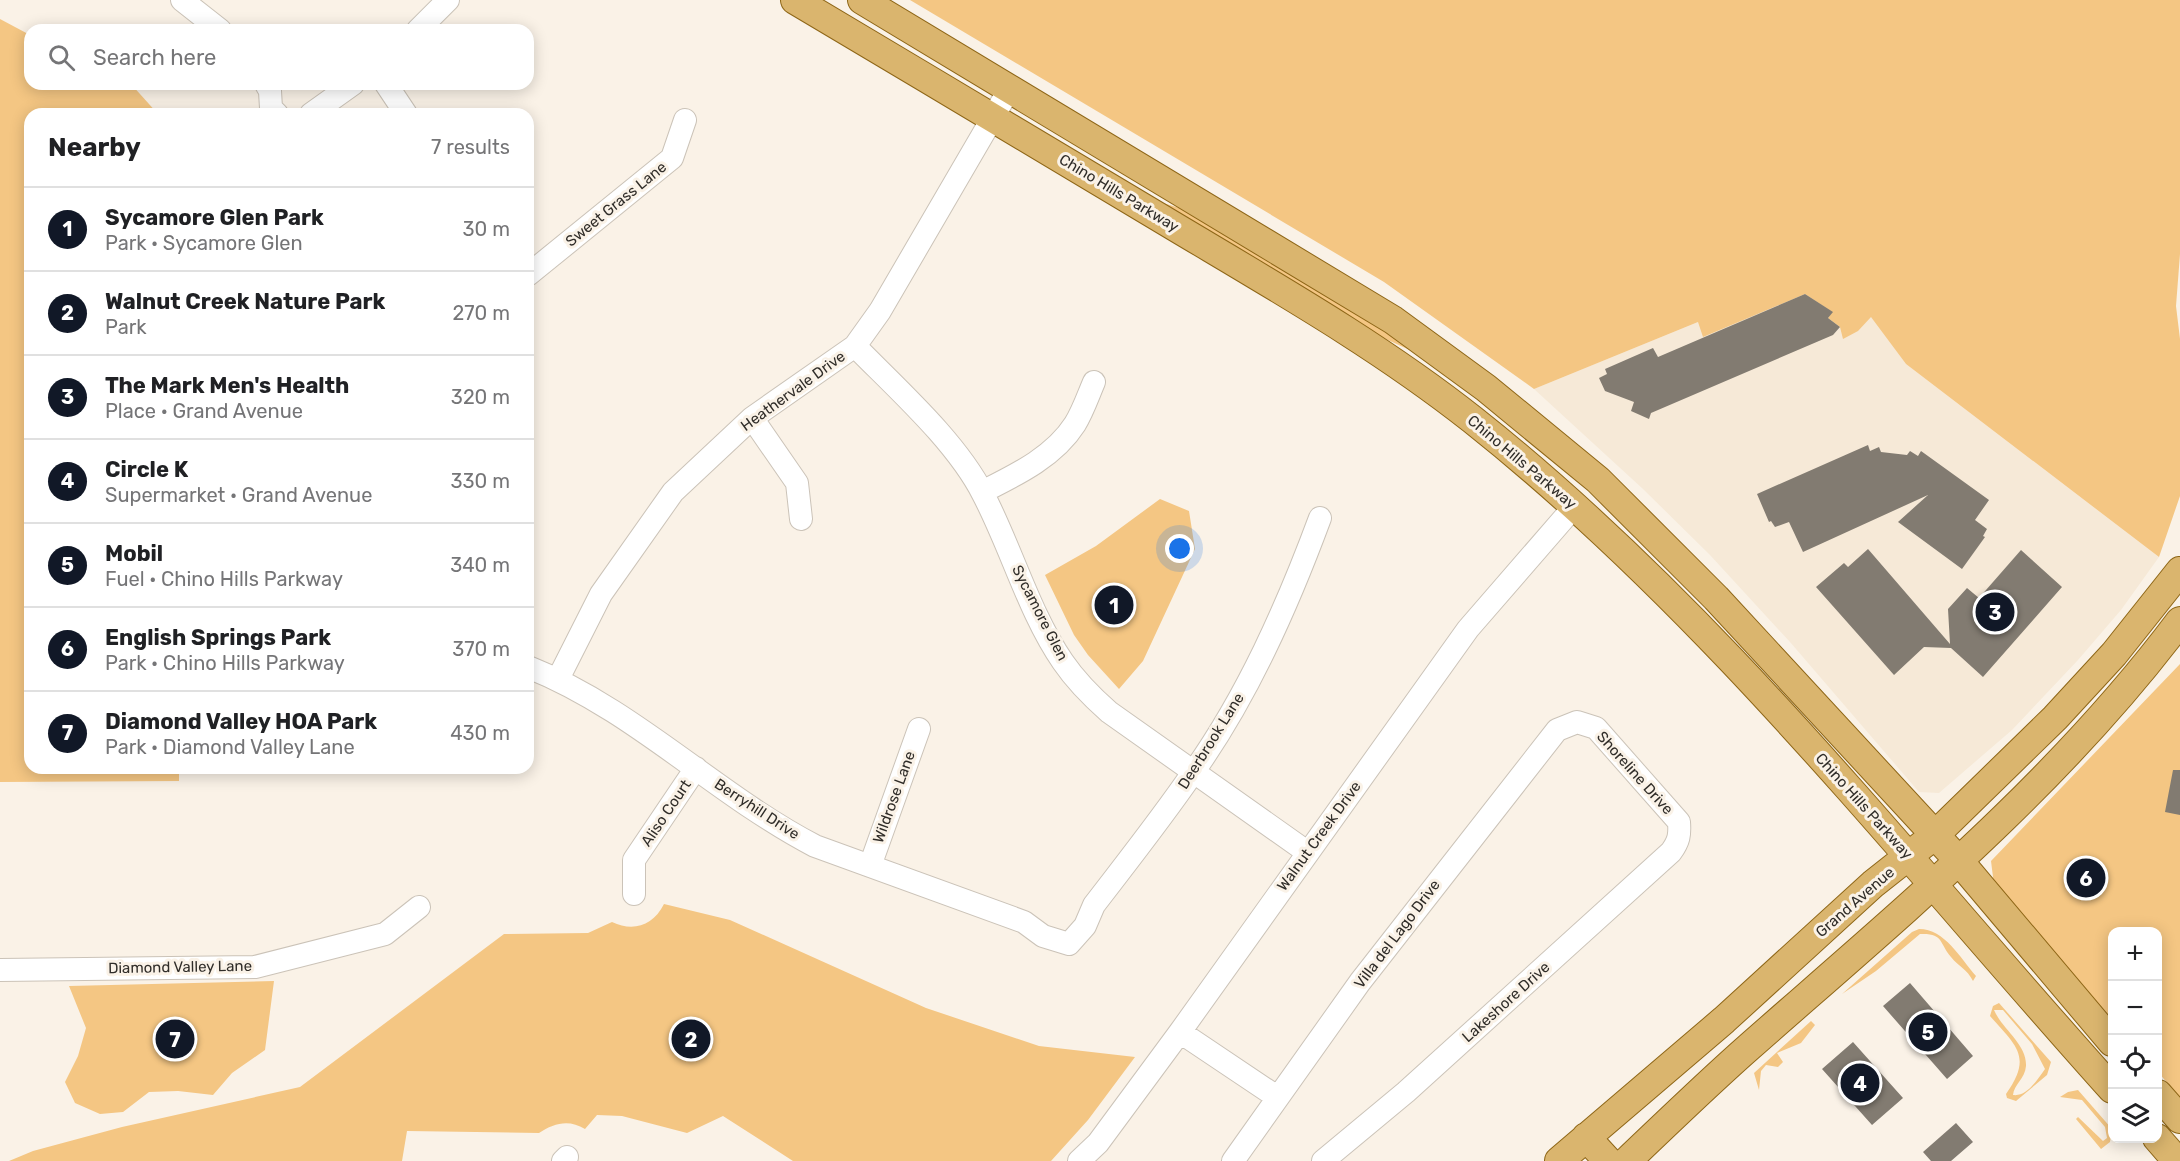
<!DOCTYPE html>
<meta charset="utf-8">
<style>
:root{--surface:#fff;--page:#f2f2f2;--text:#202124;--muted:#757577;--line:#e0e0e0;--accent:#111827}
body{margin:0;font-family:Rubik,sans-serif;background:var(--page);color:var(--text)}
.controls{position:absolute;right:18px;bottom:18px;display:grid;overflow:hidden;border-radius:12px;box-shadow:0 3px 15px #0003}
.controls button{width:54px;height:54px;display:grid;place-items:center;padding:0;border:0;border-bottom:2px solid var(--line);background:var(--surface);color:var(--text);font:30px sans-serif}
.you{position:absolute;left:1180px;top:549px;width:21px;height:21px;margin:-15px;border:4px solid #fff;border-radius:50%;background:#1a73e8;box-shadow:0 0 0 9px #1a73e833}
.badge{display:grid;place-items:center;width:39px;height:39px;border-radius:50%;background:var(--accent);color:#fff;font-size:20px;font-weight:700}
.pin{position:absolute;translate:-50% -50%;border:3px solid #fff;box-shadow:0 2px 6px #0006}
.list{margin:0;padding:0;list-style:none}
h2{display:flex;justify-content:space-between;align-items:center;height:78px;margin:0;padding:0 24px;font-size:26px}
h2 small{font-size:20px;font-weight:400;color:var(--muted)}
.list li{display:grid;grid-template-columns:39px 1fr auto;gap:18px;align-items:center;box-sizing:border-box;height:84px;padding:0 24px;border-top:2px solid var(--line)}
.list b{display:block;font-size:22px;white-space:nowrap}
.list p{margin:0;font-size:20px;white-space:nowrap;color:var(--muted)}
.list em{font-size:20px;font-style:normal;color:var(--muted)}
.icon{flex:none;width:33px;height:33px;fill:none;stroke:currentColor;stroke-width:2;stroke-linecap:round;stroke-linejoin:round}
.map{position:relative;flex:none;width:2180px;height:1161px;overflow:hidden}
.search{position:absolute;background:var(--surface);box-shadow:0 3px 15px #0003;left:24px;top:24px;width:510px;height:66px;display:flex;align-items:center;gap:15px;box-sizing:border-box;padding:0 21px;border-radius:18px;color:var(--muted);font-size:22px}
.panel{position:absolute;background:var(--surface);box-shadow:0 3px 15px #0003;left:24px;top:108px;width:510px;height:666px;border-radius:18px}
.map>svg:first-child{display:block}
.built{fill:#f6e9d7}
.green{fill:#f4c683;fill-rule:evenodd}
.building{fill:#827b71}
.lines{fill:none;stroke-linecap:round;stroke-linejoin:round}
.minor-casing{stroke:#cbc3b8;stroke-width:24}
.major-casing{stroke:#8e6617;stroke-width:30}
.minor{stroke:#fff;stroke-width:22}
.major{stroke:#dab56e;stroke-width:28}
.labels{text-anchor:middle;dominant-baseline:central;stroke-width:6;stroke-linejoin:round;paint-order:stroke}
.street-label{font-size:15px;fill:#302d29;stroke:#faf2e7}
</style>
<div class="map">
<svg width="2180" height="1161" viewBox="0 0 2180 1161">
<rect width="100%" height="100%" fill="#faf2e7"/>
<path class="built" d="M1819 241 1906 364 2159 557 2121 610 2078 660 2012 730 1939 793 1919 792 1790 642 1710 555 1643 489 1534 389 1703 320Z"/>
<path class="green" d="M910 0H2180V254L2176 306 2180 339V496L2159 557 1906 364 1871 317 1858 331 1843 339 1840 327 1828 318 1832 312 1805 294 1703 337 1698 322 1534 389 1384 282Z
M0 19 30 35V84H131L158 114H30V768H179V781L0 782Z
M1163 203 1196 213 1353 306 1414 352 1377 335Z
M1160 499 1189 511 1195 549 1143 661 1119 689 1088 655 1074 635 1045 575 1096 546Z
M2180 664V1098L2158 1072V932H2112V1021L1994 885 1991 861Z
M664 904 730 920 926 1008 1039 1046 1135 1057 1088 1120 1051 1161H793L723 1116 687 1133 622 1116 597 1115 585 1129C569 1119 554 1123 539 1133L407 1131 402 1161H9L33 1151 122 1127 300 1087 504 934 588 933 612 922C633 932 653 926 664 904Z
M1919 929C1945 929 1960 958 1976 976L1973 981C1967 969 1959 967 1951 957 1939 943 1944 933 1920 934L1876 971 1842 994 1912 932Z
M274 981 265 1050 232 1073 213 1095 178 1091 149 1092 123 1112 100 1114 75 1103 65 1082 78 1056 86 1028 69 986Z
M1999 1003 2051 1062 2047 1075 2016 1101 2007 1098 2006 1094C2033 1056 2016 1046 1990 1016L1993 1006ZM1994 1010H2003L2032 1044 2045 1069C2037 1080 2027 1097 2013 1095 2014 1084 2025 1079 2026 1066 2027 1044 2002 1029 1994 1010Z
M1811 1021 1815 1025 1801 1043 1777 1053 1783 1062 1778 1067 1766 1065 1761 1071 1759 1090 1754 1073Z
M2078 1090 2112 1129 2110 1142 2101 1149 2076 1119 2078 1117 2103 1141 2107 1138 2105 1127 2082 1100 2060 1097 2068 1092Z"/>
<path class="building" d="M1805 294 1833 312 1828 318 1840 327 1833 335 1651 413 1649 419 1631 411 1634 402 1605 391 1599 378 1607 374 1605 369 1653 348 1658 357Z
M1868 445 1870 451 1879 447 1881 452 1907 455 1910 451 1918 456 1921 451 1989 500 1975 520 1987 529 1983 536 1985 537 1962 569 1898 522 1928 495 1803 552 1789 522 1775 527 1771 521 1769 522 1757 494Z
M1868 549 1950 644 1948 609 1967 588 1979 598 2021 550 2062 587 1983 677 1951 648 1924 647 1894 675 1816 587 1844 563 1848 567Z
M2173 770H2180V815L2165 812Z
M1910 983 1973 1056 1947 1079 1883 1006Z
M1853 1042 1903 1098 1872 1125 1822 1069Z
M1956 1123 1973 1142 1951 1161H1931L1923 1152Z"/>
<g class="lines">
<defs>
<path id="minor" d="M182 0 220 30
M418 30 448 0
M266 84 270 91 271 108 277 114
M386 84 406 114
M311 114 353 84
M528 275 672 158 685 120
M855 346C897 389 956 441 983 494 1011 547 1029 613 1063 662 1076 681 1092 697 1109 712L1307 852
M752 418 797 483 801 519
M982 492C1016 475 1054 457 1075 424 1083 411 1088 396 1094 382
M528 667C634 709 715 794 815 846L1024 922 1043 936 1069 944 1085 926 1094 905C1127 862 1161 819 1192 774 1247 697 1287 607 1320 518
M558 679 601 594 673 492 752 418 855 346 880 311 1010 88
M870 866 919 729
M634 894V860L696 768
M0 970 255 967 385 934 419 907
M1180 1032 1277 1097
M563 1161 567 1157
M1079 1161 1098 1143 1180 1032 1468 629 1566 516
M1233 1161 1360 982 1557 730 1577 722 1596 728 1679 822C1680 835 1679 841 1671 852L1406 1092 1323 1161"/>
<path id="major" d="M795 0C924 77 1053 153 1182 231 1281 290 1382 348 1473 420 1715 612 1906 860 2112 1089
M862 0 1393 320 1486 388 1598 480 1716 598 1960 862 2112 1042
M2158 1094 2180 1119
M1586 1137 1608 1161
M2157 1138 2177 1161
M1559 1161 1724 1020 1873 884 1935 835 2055 718 2114 654 2180 571
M1627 1161C1667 1123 1707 1084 1749 1047 1901 913 2058 784 2180 621"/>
</defs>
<use href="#minor" class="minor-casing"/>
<use href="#major" class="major-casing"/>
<use href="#minor" class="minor"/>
<use href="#major" class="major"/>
</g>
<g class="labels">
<g class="street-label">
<text transform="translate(1119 193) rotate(31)">Chino Hills Parkway</text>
<text transform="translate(616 204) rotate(-39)">Sweet Grass Lane</text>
<text transform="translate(793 391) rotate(-36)">Heathervale Drive</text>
<text transform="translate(1522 462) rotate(40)">Chino Hills Parkway</text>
<text transform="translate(1040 613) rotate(63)">Sycamore Glen</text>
<text transform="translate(1211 741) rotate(-58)">Deerbrook Lane</text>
<text transform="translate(1635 773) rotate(48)">Shoreline Drive</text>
<text transform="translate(894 797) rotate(-70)">Wildrose Lane</text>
<text transform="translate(1864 806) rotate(48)">Chino Hills Parkway</text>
<text transform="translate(757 809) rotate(33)">Berryhill Drive</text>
<text transform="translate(666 813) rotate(-56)">Aliso Court</text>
<text transform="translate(1319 836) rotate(-54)">Walnut Creek Drive</text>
<text transform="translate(1855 902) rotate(-41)">Grand Avenue</text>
<text transform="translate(1397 934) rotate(-53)">Villa del Lago Drive</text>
<text transform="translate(180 967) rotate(-1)">Diamond Valley Lane</text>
<text transform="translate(1506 1002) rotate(-42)">Lakeshore Drive</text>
</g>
</g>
</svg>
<div class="controls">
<button>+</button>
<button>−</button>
<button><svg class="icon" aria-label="locate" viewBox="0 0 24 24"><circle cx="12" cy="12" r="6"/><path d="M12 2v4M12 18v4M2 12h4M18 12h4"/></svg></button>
<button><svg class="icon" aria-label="layers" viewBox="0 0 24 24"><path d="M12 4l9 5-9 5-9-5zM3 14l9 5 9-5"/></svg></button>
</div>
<div class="you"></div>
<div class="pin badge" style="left:1114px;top:605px">1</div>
<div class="pin badge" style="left:691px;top:1039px">2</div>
<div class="pin badge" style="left:1995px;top:612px">3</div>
<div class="pin badge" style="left:1860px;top:1083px">4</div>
<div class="pin badge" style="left:1928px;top:1032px">5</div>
<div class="pin badge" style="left:2086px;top:878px">6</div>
<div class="pin badge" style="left:175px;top:1039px">7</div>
<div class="search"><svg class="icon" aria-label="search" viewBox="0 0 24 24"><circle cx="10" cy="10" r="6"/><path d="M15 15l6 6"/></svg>Search here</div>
<section class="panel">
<h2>Nearby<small>7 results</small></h2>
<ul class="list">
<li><span class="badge">1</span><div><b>Sycamore Glen Park</b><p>Park · Sycamore Glen</p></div><em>30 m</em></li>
<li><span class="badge">2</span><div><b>Walnut Creek Nature Park</b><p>Park</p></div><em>270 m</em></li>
<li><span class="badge">3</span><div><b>The Mark Men's Health</b><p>Place · Grand Avenue</p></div><em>320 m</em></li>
<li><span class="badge">4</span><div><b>Circle K</b><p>Supermarket · Grand Avenue</p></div><em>330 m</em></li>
<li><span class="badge">5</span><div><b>Mobil</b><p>Fuel · Chino Hills Parkway</p></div><em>340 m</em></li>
<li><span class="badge">6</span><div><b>English Springs Park</b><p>Park · Chino Hills Parkway</p></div><em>370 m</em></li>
<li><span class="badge">7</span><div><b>Diamond Valley HOA Park</b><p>Park · Diamond Valley Lane</p></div><em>430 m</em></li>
</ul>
</section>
</div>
